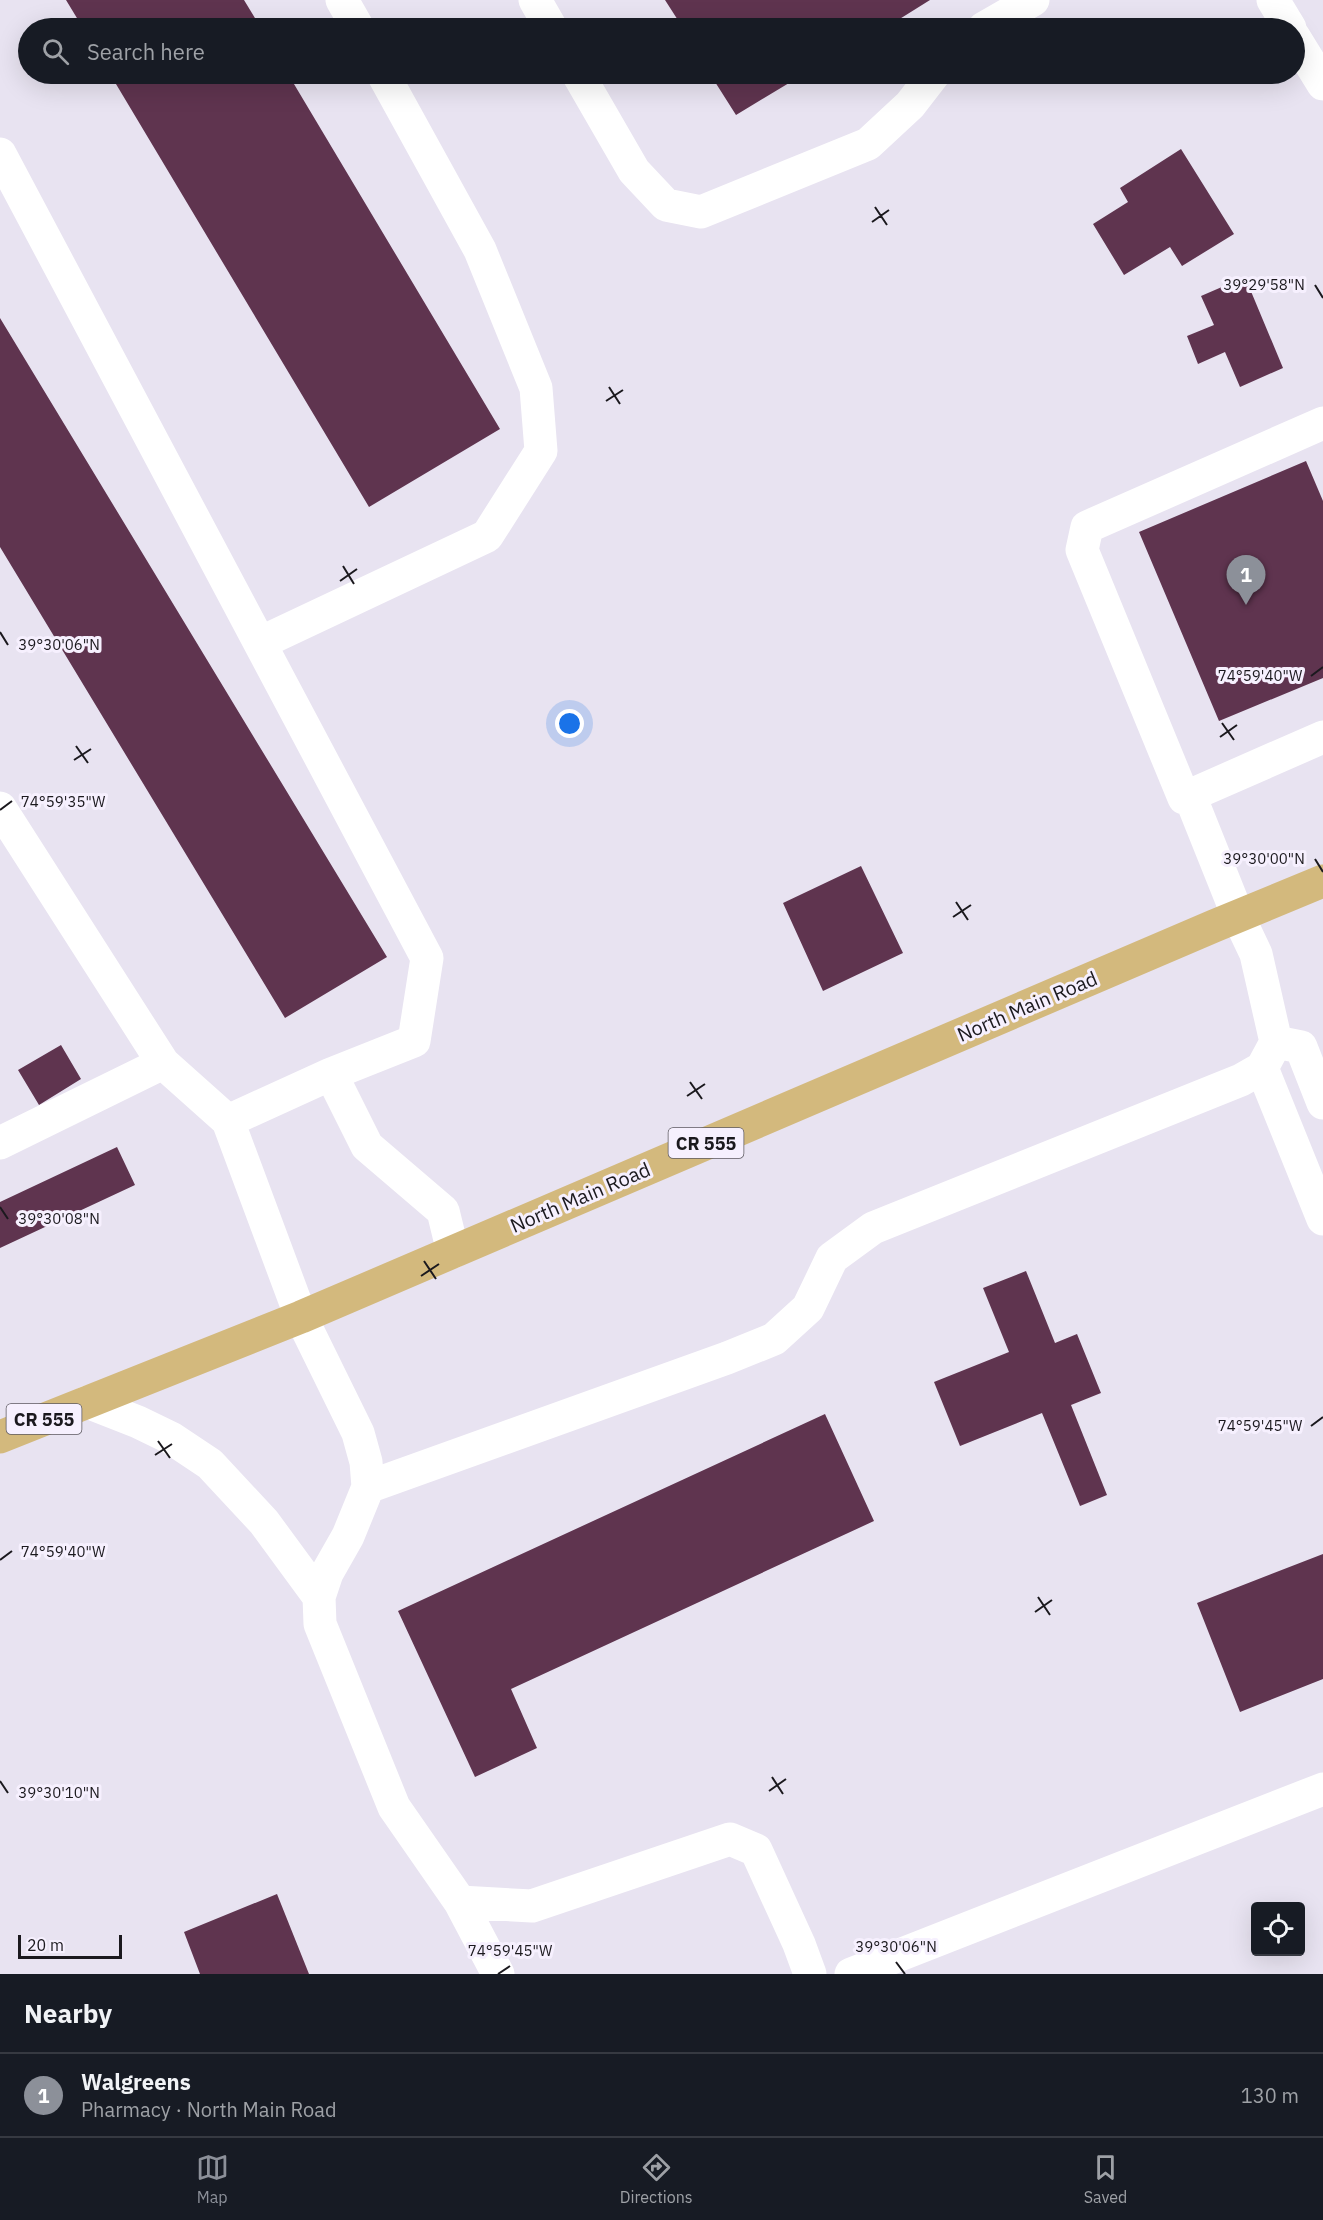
<!DOCTYPE html>
<meta charset="utf-8">
<style>
:root{--surface:#171b24;--page:#242831;--text:#f1f3f6;--muted:#9ea1a6;--line:#363941;--accent:#8c9099}
body{margin:0;font-family:"IBM Plex Sans",sans-serif;background:var(--page);color:var(--text)}
.controls{position:absolute;right:18px;bottom:18px;display:grid;overflow:hidden;border-radius:6px;box-shadow:0 6px 24px #0002}
.controls button{width:54px;height:54px;display:grid;place-items:center;padding:0;border:0;border-bottom:2px solid var(--line);background:var(--surface);color:var(--text);font:30px sans-serif}
.scale{position:absolute;left:18px;bottom:15px;width:104px;box-sizing:border-box;padding-left:6px;border:3px solid #1b191e;border-top:0;font-size:16px;line-height:21px;white-space:nowrap;color:#1b191e;-webkit-text-stroke:4px #f6f0fe;paint-order:stroke}
.you{position:absolute;left:570px;top:724px;width:21px;height:21px;margin:-15px;border:4px solid #fff;border-radius:50%;background:#1a73e8;box-shadow:0 0 0 9px #1a73e833}
.badge{display:grid;place-items:center;width:39px;height:39px;border-radius:50%;background:var(--accent);color:#fff;font-size:20px;font-weight:700}
.pin{position:absolute;translate:-50% -50px;filter:drop-shadow(0 2px 3px #0008)}
.pin::after{content:'';position:absolute;top:32px;width:21px;height:18px;background:inherit;clip-path:polygon(0 0,100% 0,50% 100%)}
.list{margin:0;padding:0;list-style:none}
h2{display:flex;justify-content:space-between;align-items:center;height:78px;margin:0;padding:0 24px;font-size:26px}
h2 small{font-size:20px;font-weight:400;color:var(--muted)}
.list li{display:grid;grid-template-columns:39px 1fr auto;gap:18px;align-items:center;box-sizing:border-box;height:84px;padding:0 24px;border-top:2px solid var(--line)}
.list b{display:block;font-size:22px;white-space:nowrap}
.list p{margin:0;font-size:20px;white-space:nowrap;color:var(--muted)}
.list em{font-size:20px;font-style:normal;color:var(--muted)}
.icon{flex:none;width:33px;height:33px;fill:none;stroke:currentColor;stroke-width:2;stroke-linecap:round;stroke-linejoin:round}
.map{position:relative;flex:none;width:1323px;height:1974px;overflow:hidden}
.search{position:absolute;background:var(--surface);box-shadow:0 6px 24px #0002;left:18px;right:18px;top:18px;height:66px;display:flex;align-items:center;gap:15px;box-sizing:border-box;padding:0 21px;border-radius:33px;color:var(--muted);font-size:22px}
.sheet{height:162px;background:var(--surface)}
nav{display:flex;justify-content:space-around;align-items:center;box-sizing:border-box;height:84px;border-top:2px solid var(--line);background:var(--surface);font-size:16px;color:var(--muted)}
nav a{display:grid;justify-items:center;gap:3px}
nav .on{color:var(--accent)}
.map>svg:first-child{display:block}
.building{fill:#5f344f}
.lines{fill:none;stroke-linecap:round;stroke-linejoin:round}
.minor{stroke:#fff;stroke-width:33}
.major{stroke:#d3b97d;stroke-width:33}
.ticks{fill:none;stroke:#1b191e;stroke-width:2}
.labels{text-anchor:middle;dominant-baseline:central;stroke-width:6;stroke-linejoin:round;paint-order:stroke}
.shield{fill:#f6f0fe;stroke:#5d5a61;stroke-width:1.5}
.shield-label{font-size:18px;font-weight:bold;fill:#1b191e}
.street-label{font-size:20px;fill:#1b191e;stroke:#f6f0fe}
.ticks-label{font-size:15px;text-anchor:middle;fill:#1b191e;stroke:#f6f0fe;stroke-width:6;stroke-linejoin:round;paint-order:stroke}
</style>
<div class="map">
<svg width="1323" height="1974" viewBox="0 0 1323 1974">
<rect width="100%" height="100%" fill="#e8e3f1"/>
<path class="building" d="M66 0H244L261 28H83Z
M665 0H930L898 20 903 28H683Z
M110 74H288L500 429 369 507Z
M710 74H804L736 115Z
M1181 149 1234 234 1182 266 1170 247 1124 275 1093 224 1128 202 1120 188Z
M1245 277 1283 368 1240 387 1225 352 1198 364 1187 336 1214 325 1201 296Z
M0 318 387 957 285 1018 0 547Z
M1306 461 1323 501V678L1219 721 1139 532Z
M861 866 903 953 823 991 783 903Z
M61 1045 81 1079 39 1105 18 1070Z
M117 1147 135 1185 0 1248V1202Z
M1026 1271 1055 1343 1077 1334 1101 1393 1071 1405 1107 1495 1080 1506 1042 1413 960 1446 934 1382 1009 1352 983 1288Z
M825 1414 874 1521 511 1689 537 1748 475 1777 398 1611Z
M1323 1554V1679L1240 1712 1197 1603Z
M277 1894 309 1974H200L184 1932Z"/>
<g class="lines">
<path class="minor" d="M342 0 358 28
M535 0 551 28
M1273 0 1290 28
M984 28 1033 0
M1294 37 1323 84
M578 74 634 171 666 205 701 212 868 144 910 105 934 74
M0 154 427 958 414 1041 331 1074 367 1146 443 1211 453 1252
M1323 423 1087 527 1082 550 1184 798 1323 737
M260 643 487 536 541 451 536 388 480 250 383 74
M0 808 163 1063 228 1121 301 1317 358 1433 366 1462 368 1487 348 1536 327 1573 319 1597 320 1624 394 1807 460 1902 532 1906 730 1839 756 1850 799 1944 810 1974
M1276 1042 1301 1047 1323 1103
M1262 1068 1323 1219
M228 1121 331 1074
M0 1143 163 1063
M87 1402 138 1422 171 1438 210 1464 264 1522 319 1597
M368 1487 727 1358 774 1339 808 1308 832 1258 873 1228 1241 1080 1262 1068 1276 1042 1256 954 1238 916 1190 796
M460 1902 498 1974
M851 1974 1323 1789"/>
<path class="major" d="M0 1437 301 1317 1214 926 1323 881"/>
</g>
<path class="ticks" d="M875 207 887 225M872 222 889 210M1315 285 1323 298M609 387 620 404M606 401 623 390M343 566 354 584M340 581 357 569M0 632 8 645M1311 676 1323 667M1222 723 1234 740M1220 737 1237 725M76 746 88 763M74 760 91 749M0 810 12 801M1315 859 1323 872M956 902 968 920M953 917 971 905M690 1082 702 1099M687 1096 705 1084M0 1207 8 1219M424 1261 436 1279M421 1276 439 1264M1311 1426 1323 1417M158 1441 170 1458M155 1455 172 1444M0 1560 12 1551M1038 1597 1050 1615M1035 1612 1052 1600M772 1777 783 1794M0 1781 8 1793M769 1791 786 1779M896 1962 905 1974M498 1974 510 1966"/>
<g class="labels">
<g class="shield">
<rect x="668.5" y="1128" width="75" height="30" rx="4.5"/>
<rect x="6.5" y="1404" width="75" height="30" rx="4.5"/>
</g>
<g class="shield-label">
<text x="706" y="1143">CR 555</text>
<text x="44" y="1419">CR 555</text>
</g>
<g class="street-label">
<text transform="translate(1027 1006) rotate(-23)">North Main Road</text>
<text transform="translate(580 1197) rotate(-23)">North Main Road</text>
</g>
</g>
<g class="ticks-label">
<text x="1264" y="290">39°29'58"N</text>
<text x="59" y="650">39°30'06"N</text>
<text x="1260" y="681">74°59'40"W</text>
<text x="63" y="807">74°59'35"W</text>
<text x="1264" y="864">39°30'00"N</text>
<text x="59" y="1224">39°30'08"N</text>
<text x="1260" y="1431">74°59'45"W</text>
<text x="63" y="1557">74°59'40"W</text>
<text x="59" y="1798">39°30'10"N</text>
<text x="896" y="1952">39°30'06"N</text>
<text x="510" y="1956">74°59'45"W</text>
</g>
</svg>
<div class="controls">
<button><svg class="icon" aria-label="locate" viewBox="0 0 24 24"><circle cx="12" cy="12" r="6"/><path d="M12 2v4M12 18v4M2 12h4M18 12h4"/></svg></button>
</div>
<div class="scale">20 m</div>
<div class="you"></div>
<div class="pin badge" style="left:1246px;top:605px">1</div>
<div class="search"><svg class="icon" aria-label="search" viewBox="0 0 24 24"><circle cx="10" cy="10" r="6"/><path d="M15 15l6 6"/></svg>Search here</div>
</div>
<section class="sheet">
<h2>Nearby<small></small></h2>
<ul class="list">
<li><span class="badge">1</span><div><b>Walgreens</b><p>Pharmacy · North Main Road</p></div><em>130 m</em></li>
</ul>
</section>
<nav>
<a class="on"><svg class="icon" aria-label="map" viewBox="0 0 24 24"><path d="M3 6l6-2 6 2 6-2v14l-6 2-6-2-6 2zM9 4v14M15 6v14"/></svg>Map</a>
<a><svg class="icon" aria-label="directions" viewBox="0 0 24 24"><path d="M12 3l9 9-9 9-9-9zM9 14v-3h6M13 9l2 2-2 2"/></svg>Directions</a>
<a><svg class="icon" aria-label="saved" viewBox="0 0 24 24"><path d="M7 4h10v16l-5-4-5 4z"/></svg>Saved</a>
</nav>
